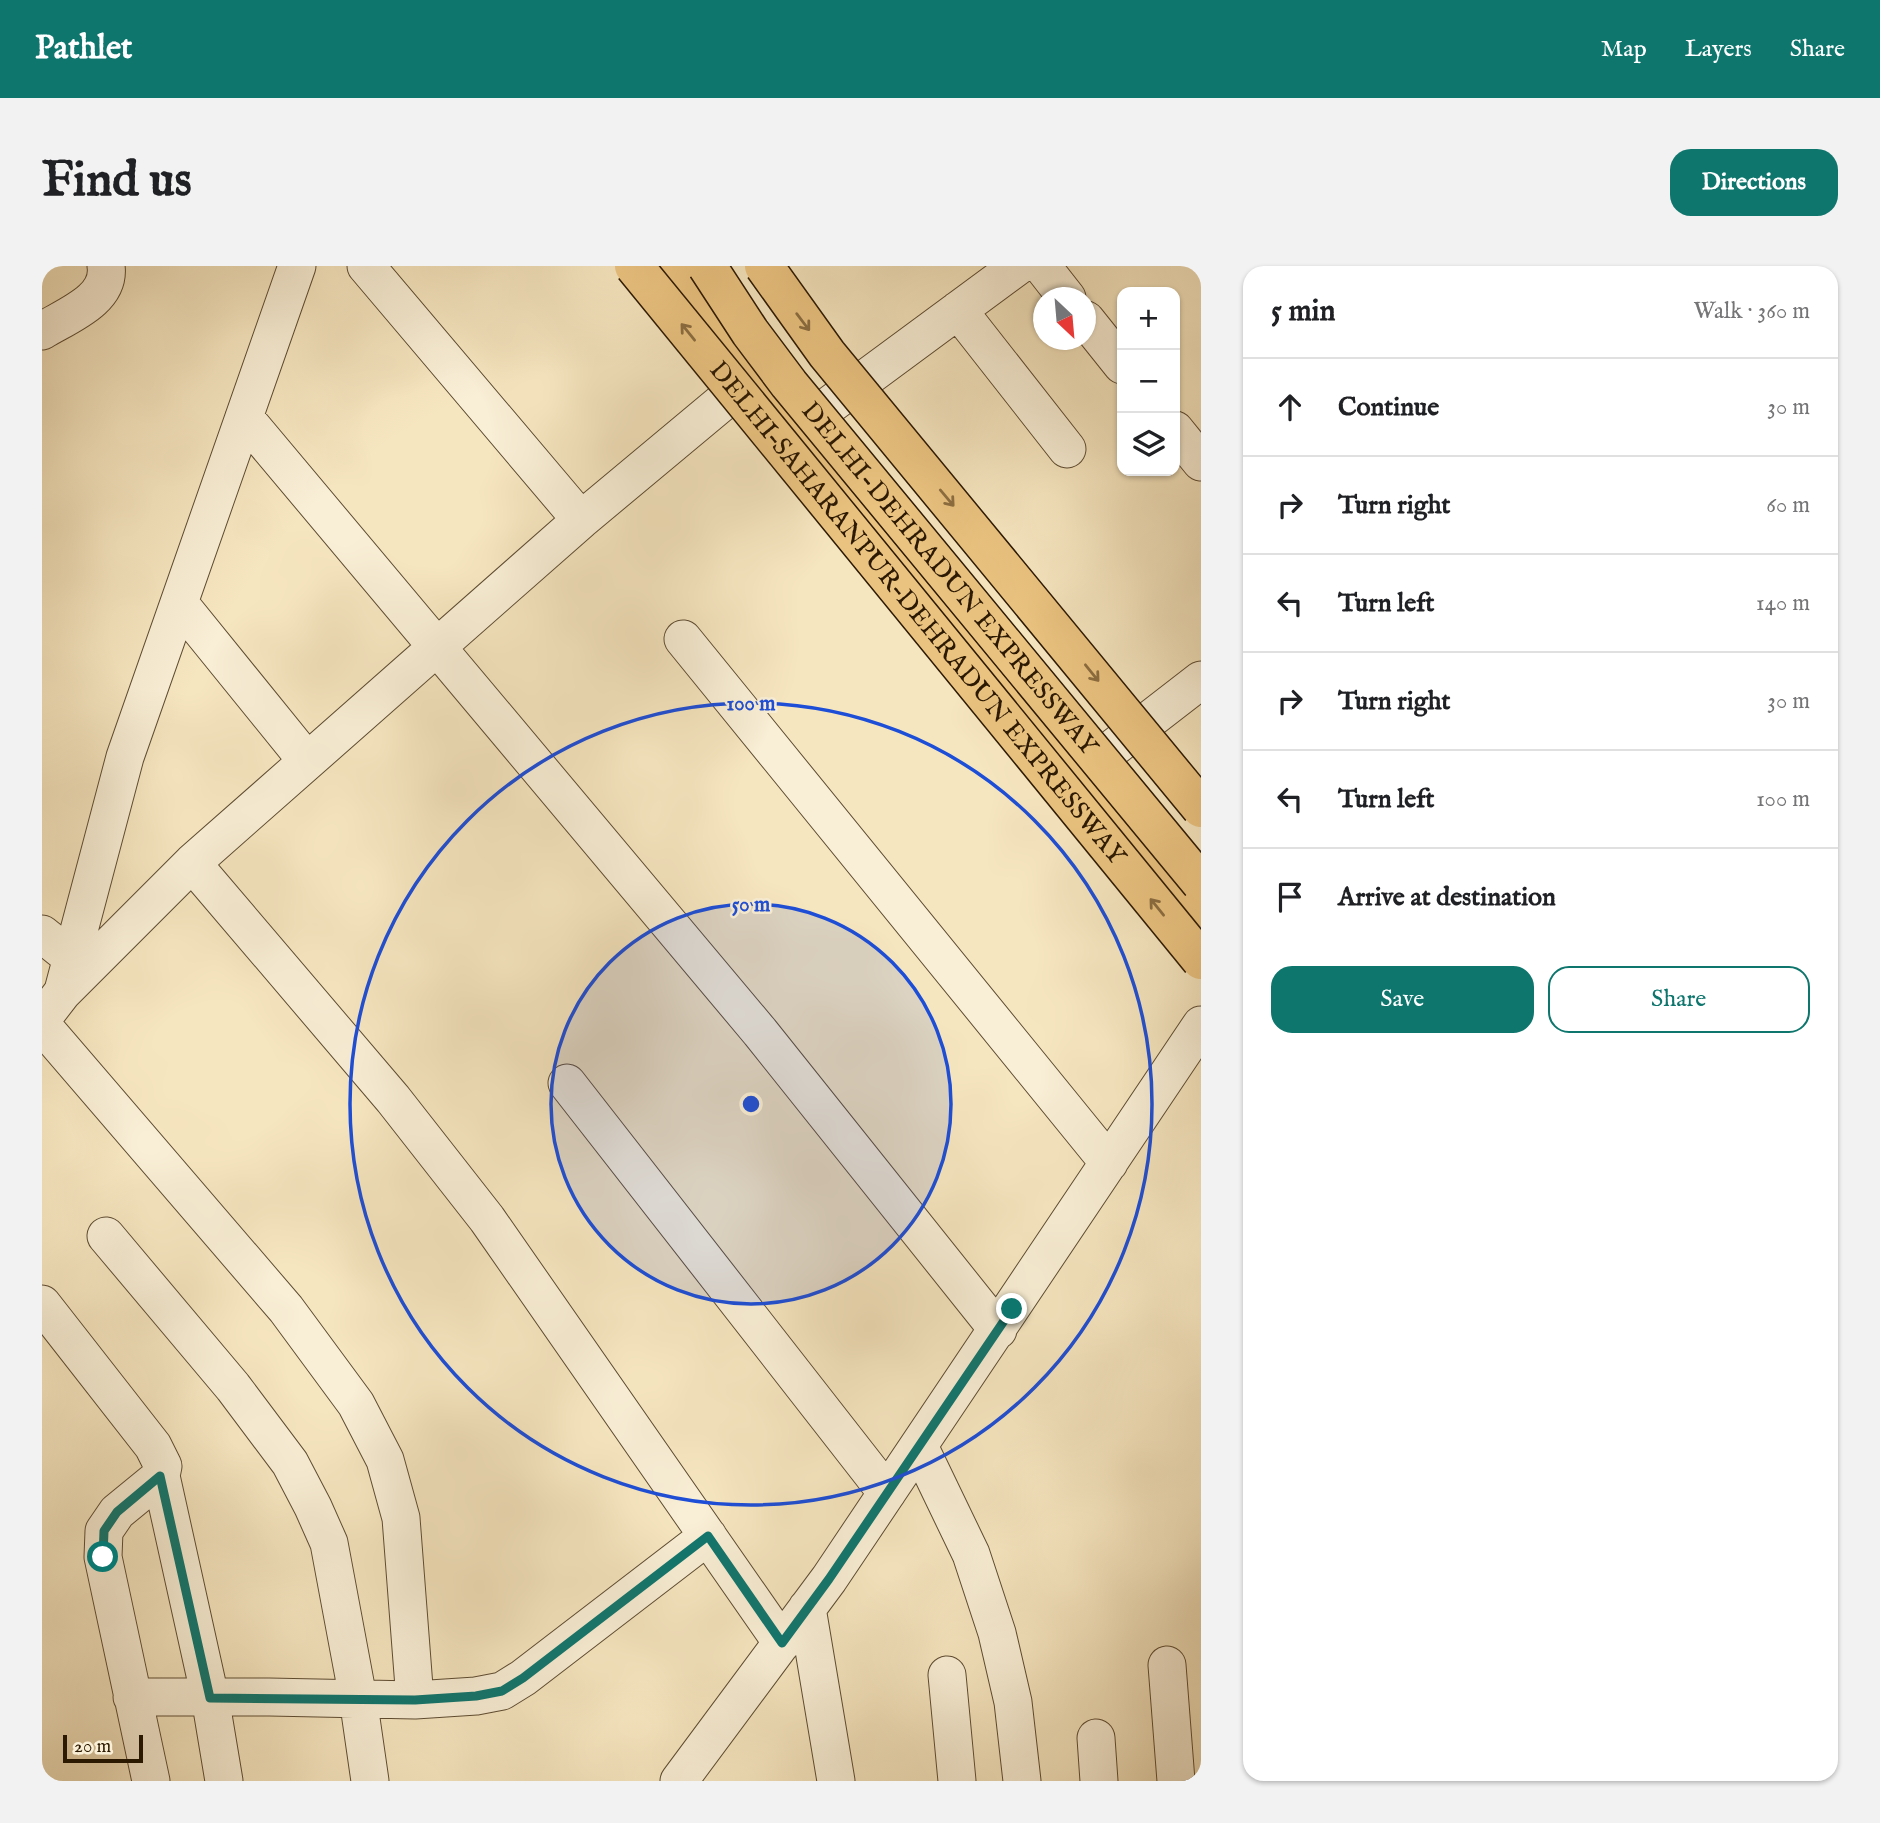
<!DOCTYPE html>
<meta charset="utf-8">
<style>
:root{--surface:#fff;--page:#f2f2f2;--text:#202124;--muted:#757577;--line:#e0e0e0;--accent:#0f766e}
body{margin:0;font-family:"IM FELL English",serif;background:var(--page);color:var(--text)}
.controls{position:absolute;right:21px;top:21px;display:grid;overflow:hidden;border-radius:14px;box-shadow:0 2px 5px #0004}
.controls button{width:63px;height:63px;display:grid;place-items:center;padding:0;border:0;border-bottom:2px solid var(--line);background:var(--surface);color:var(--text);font:35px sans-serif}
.compass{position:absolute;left:991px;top:21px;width:63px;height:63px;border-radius:50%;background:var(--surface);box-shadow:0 2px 5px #0004;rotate:154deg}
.scale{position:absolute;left:21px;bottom:18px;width:80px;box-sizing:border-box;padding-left:7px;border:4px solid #2c1902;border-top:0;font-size:19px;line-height:24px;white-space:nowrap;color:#2c1902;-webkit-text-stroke:5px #f9efd6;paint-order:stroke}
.stop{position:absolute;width:21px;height:21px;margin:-16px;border:5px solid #0f766e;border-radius:50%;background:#fff}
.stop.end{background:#0f766e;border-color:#fff;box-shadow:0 2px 7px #0008}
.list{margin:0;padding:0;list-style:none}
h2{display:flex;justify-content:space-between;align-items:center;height:91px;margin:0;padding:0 28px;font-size:30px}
h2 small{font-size:23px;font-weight:400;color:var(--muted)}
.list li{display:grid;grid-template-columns:46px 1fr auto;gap:21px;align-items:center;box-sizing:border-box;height:98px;padding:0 28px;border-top:2px solid var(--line)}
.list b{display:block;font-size:26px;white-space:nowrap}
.list em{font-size:23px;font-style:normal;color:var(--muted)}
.actions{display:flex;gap:14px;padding:21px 28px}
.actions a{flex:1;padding:16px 0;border:2px solid var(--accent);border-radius:21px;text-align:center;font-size:24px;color:var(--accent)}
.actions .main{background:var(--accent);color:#fff}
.icon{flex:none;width:38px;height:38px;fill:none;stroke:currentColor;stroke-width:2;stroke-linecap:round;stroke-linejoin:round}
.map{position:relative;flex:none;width:1159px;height:1515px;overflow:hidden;border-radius:21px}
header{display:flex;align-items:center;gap:42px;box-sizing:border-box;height:98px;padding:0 35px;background:var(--accent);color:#fff}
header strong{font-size:33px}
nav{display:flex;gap:38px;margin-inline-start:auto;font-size:24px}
.intro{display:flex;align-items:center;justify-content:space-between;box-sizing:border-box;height:168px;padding:0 42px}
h1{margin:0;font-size:49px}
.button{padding:18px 32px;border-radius:21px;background:var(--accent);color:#fff;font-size:24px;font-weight:700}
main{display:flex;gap:42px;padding:0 42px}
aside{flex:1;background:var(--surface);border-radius:21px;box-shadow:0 2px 5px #0004}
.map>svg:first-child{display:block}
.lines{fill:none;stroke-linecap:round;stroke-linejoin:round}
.minor-casing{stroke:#5e4c32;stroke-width:39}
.highway-casing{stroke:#2c1902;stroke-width:41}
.minor{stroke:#f9efd6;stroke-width:37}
.highway{stroke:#ebc380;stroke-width:38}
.highway-bridge-casing{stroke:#2c1902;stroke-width:41;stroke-linecap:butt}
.highway-bridge{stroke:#ebc380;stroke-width:38}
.oneway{stroke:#8c6e41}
.route{stroke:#0f766e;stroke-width:9}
.ring{fill:none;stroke:#1d4ed8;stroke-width:3.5}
.labels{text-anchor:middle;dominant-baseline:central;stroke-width:5;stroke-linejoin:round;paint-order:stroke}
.street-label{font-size:26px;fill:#2c1902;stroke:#f9efd6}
.centre{fill:#1d4ed8;stroke:#f9efd6;stroke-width:3.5}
.ring-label{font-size:21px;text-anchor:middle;font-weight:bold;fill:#1d4ed8;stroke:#f9efd6;stroke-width:5;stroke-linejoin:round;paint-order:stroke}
</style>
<header>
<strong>Pathlet</strong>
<nav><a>Map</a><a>Layers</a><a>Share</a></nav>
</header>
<div class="intro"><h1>Find us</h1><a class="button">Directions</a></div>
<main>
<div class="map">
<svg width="1159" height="1515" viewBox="0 0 1159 1515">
<rect width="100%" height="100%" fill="#f6e6c0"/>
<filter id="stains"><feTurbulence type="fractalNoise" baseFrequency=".00286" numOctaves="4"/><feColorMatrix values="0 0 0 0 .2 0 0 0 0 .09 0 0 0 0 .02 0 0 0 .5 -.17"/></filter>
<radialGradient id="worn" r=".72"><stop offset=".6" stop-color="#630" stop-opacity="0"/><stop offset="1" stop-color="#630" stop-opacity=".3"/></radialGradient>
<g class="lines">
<defs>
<path id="minor" d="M324 0 539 254
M1000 0 1025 32
M916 44 1025 183
M1044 54 1080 99
M0 65C24 50 69 34 64 0
M785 141 976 0
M202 151 718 766 956 1064
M1133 164 1159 196
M137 337 265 495
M641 373 1067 897
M1066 486 1159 414
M150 597 351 833 445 953 740 1377
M0 668 30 692
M21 725 83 491 255 0
M0 753 20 727 150 597 539 254 714 108
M0 759 244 1043 314 1138 343 1194 359 1252 373 1434
M525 817 845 1227
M64 970 191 1121 248 1197 271 1241 287 1277 316 1432 328 1515
M0 1038 111 1180 121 1200 119 1210 75 1246 62 1265 61 1291 109 1515
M877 1180 929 1288 955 1367 971 1436 980 1515
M119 1210 168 1431 182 1515
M765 1342 794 1515
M1125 1399 1134 1515
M905 1409 915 1515
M90 1431H227L373 1434 434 1430 460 1425 481 1412 666 1270
M1054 1472 1057 1515
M637 1515 787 1313 1159 759"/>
<path id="highway" d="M624 0 1159 652"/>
</defs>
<use href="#minor" class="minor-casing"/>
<use href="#highway" class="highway-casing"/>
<use href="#minor" class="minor"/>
<use href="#highway" class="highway"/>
<defs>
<g id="highway-bridge">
<path id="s1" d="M592 0 1159 694"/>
<path id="s2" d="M665 0 708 66 747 118 1159 617"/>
<path d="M722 0 785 88 1159 542"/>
</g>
</defs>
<use href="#highway-bridge" class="highway-bridge-casing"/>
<use href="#highway-bridge" class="highway-bridge"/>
</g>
<defs><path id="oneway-shaft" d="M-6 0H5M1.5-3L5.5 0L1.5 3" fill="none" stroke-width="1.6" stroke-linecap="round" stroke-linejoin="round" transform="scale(1.75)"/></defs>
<g class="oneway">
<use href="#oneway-shaft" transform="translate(761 56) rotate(53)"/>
<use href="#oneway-shaft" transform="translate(646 66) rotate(-129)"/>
<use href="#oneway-shaft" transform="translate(905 232) rotate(50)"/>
<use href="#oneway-shaft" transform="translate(1050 407) rotate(51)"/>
<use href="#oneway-shaft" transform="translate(1115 641) rotate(-129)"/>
</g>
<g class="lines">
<path class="route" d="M61 1291 62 1265 75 1246 118 1210 168 1432 373 1434 434 1430 460 1425 481 1412 666 1270 740 1377 787 1313 970 1043"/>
</g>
<circle cx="709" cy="838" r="200" fill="#1d4ed8" fill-opacity=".12"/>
<g class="ring">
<circle cx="709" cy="838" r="200"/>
<circle cx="709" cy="838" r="401"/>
</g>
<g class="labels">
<g class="street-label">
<text stroke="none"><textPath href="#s2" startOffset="396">DELHI-DEHRADUN EXPRESSWAY</textPath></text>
<text stroke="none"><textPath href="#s1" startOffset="448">DELHI–SAHARANPUR–DEHRADUN EXPRESSWAY</textPath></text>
</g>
</g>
<circle cx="709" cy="838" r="10" class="centre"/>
<g class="ring-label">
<text x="709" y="444">100 m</text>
<text x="709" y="645">50 m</text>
</g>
<rect width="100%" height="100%" filter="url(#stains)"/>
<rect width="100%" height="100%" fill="url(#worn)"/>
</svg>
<div class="controls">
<button>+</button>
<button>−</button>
<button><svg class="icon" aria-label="layers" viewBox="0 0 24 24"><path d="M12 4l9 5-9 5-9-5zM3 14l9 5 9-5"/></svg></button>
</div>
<svg class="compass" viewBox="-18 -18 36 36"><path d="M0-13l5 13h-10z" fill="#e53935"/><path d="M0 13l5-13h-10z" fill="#757577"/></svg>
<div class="scale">20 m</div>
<div class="stop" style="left:61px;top:1291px"></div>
<div class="stop end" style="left:970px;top:1043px"></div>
</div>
<aside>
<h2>5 min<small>Walk · 360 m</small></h2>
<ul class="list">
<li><svg class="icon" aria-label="ahead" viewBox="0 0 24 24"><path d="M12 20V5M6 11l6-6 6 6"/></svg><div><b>Continue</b></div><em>30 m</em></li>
<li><svg class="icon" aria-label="right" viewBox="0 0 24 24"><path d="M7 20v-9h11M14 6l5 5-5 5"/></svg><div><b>Turn right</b></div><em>60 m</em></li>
<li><svg class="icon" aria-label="left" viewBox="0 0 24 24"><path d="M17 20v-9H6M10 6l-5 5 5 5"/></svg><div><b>Turn left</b></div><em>140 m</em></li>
<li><svg class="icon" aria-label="right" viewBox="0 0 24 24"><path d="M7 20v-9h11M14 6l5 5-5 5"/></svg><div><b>Turn right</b></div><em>30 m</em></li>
<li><svg class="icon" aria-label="left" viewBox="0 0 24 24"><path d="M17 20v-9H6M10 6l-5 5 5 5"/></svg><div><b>Turn left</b></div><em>100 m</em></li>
<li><svg class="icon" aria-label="arrive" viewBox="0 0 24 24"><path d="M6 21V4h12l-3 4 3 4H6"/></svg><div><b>Arrive at destination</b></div></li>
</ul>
<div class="actions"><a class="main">Save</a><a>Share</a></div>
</aside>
</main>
